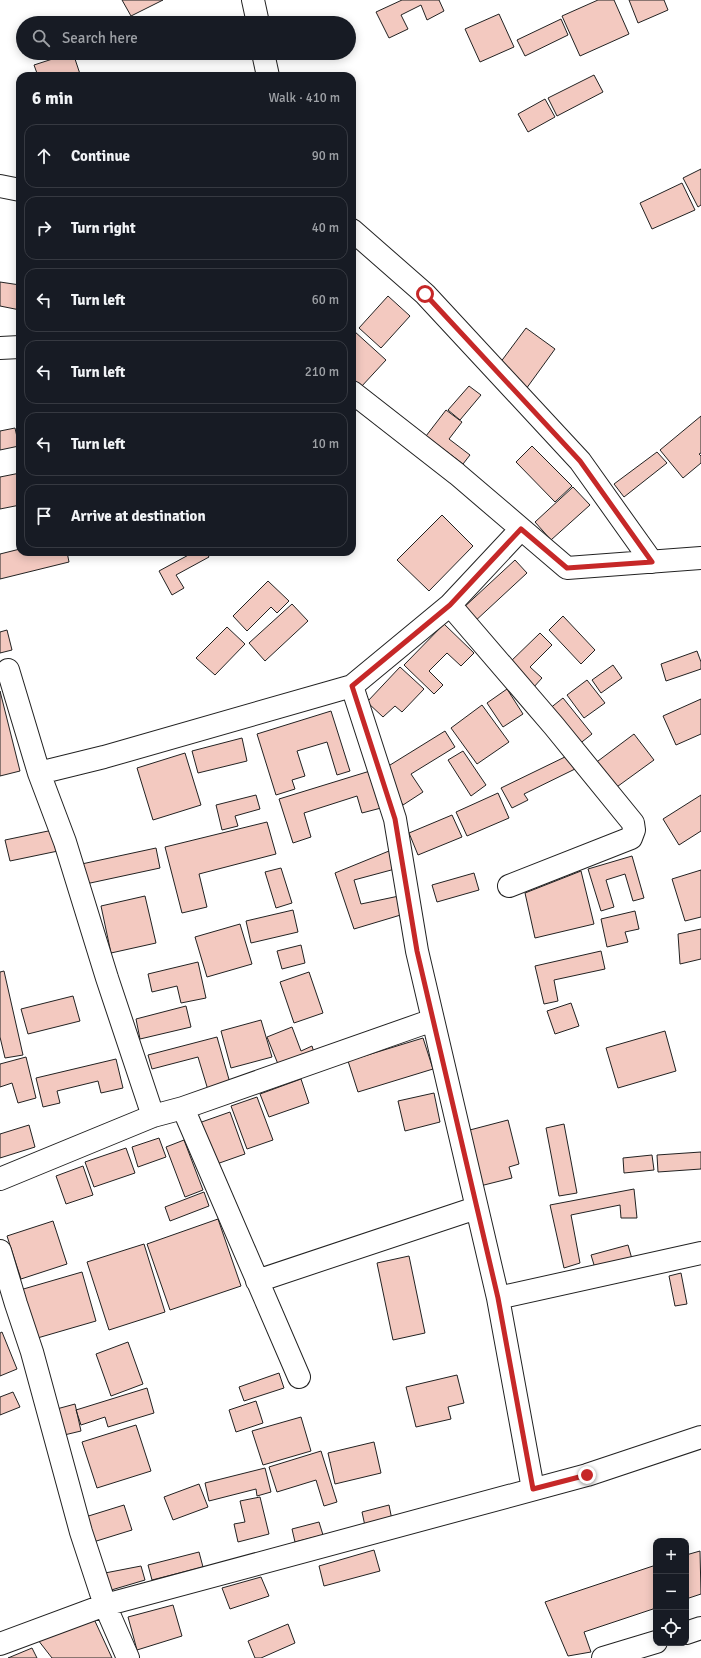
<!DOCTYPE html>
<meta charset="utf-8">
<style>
:root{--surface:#171b24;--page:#20242c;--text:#f1f3f6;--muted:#9ea1a6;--line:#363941}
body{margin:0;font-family:Signika,sans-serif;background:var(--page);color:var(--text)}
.controls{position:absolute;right:12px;bottom:12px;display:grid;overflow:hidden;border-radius:8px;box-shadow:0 2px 10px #0003}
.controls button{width:36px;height:36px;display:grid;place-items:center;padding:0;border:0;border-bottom:1px solid var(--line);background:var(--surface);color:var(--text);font:20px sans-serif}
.stop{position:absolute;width:12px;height:12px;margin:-9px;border:3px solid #c62828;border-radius:50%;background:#fff}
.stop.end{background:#c62828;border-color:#fff;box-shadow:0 1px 4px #0008}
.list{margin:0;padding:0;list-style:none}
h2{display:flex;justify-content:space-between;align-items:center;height:52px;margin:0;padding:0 16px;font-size:17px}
h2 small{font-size:13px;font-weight:400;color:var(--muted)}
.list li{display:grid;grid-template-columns:26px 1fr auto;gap:12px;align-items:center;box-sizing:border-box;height:64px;margin:0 8px 8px;padding:0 8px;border:1px solid var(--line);border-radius:12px}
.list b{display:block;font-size:15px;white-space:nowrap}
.list em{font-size:13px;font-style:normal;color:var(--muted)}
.icon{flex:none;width:22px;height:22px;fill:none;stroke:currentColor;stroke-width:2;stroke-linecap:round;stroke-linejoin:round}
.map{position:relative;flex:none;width:701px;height:1658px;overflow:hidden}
.search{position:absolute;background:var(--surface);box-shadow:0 2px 10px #0003;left:16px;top:16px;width:340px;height:44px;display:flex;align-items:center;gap:10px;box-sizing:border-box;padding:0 14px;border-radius:22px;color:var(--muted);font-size:15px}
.panel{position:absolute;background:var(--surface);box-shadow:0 2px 10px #0003;left:16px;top:72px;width:340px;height:484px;border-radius:12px}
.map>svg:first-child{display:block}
.building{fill:#f3c9c0;stroke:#222}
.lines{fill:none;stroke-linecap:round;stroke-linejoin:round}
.minor-casing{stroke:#222;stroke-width:24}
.minor{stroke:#fff;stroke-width:22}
.route{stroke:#c62828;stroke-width:5}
</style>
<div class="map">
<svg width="701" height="1658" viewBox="0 0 701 1658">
<rect width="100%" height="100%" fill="#fff"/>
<path class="building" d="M122 0H163L131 16Z
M402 0H439L444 11 427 20 421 5 401 15 408 29 389 38 376 12Z
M598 0H614L629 34 580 56 562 16Z
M629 0H664L668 10 638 23Z
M499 14 514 47 480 62 465 29Z
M561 19 568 35 525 56 517 40Z
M71 53H73L80 74 74 76H38L34 65Z
M594 75 603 92 557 116 548 98Z
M545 99 555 117 528 132 518 114Z
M701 169V205L698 207 683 178Z
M682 183 695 210 652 229 640 203Z
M0 282 20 285V310L0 306Z
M388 296 410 316 381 348 359 328Z
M526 328 555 349 526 389 497 367Z
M354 331 386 360 361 387 352 378V333Z
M469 386 481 395 460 420 448 410Z
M446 410 462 422 449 439 470 455 463 464 426 436Z
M701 416V453L699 454 701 456V463L683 478 660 450Z
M15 428 19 446 0 450V431Z
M532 446 572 486 555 502 516 462Z
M657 452 667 463 624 497 614 484Z
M20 473V505L0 509V477Z
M573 487 590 505 551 540 535 522Z
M442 515 473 546 429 591 397 560Z
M20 549V552H67L69 562 0 579V554Z
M194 552H206L209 557 176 575 184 588 172 595 159 571Z
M515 560 527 573 473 623 461 610Z
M268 581 289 601 277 613 271 607 247 631 233 616Z
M292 604 308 621 265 661 249 643Z
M563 616 595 650 581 664 549 630Z
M444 624 474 653 461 666 447 653 429 671 443 685 434 694 404 665Z
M227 627 245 644 215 675 196 658Z
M7 630 12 650 0 653V632Z
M540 633 552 645 530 667 542 678 533 688 508 664Z
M697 651 701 662V669L666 681 661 664Z
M613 665 622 678 601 693 592 680Z
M400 667 424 689 402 712 395 706 383 717 367 702Z
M587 680 605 703 584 718 567 695Z
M507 689 523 714 503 727 487 703Z
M0 691 20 771 0 776Z
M563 698 592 734 578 745 549 709Z
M701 699V734L676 745 663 716Z
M482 705 509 742 477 764 451 728Z
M331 711 350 771 337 775 327 742 297 751 305 776 292 780 295 789 276 795 257 734Z
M445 731 455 747 411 774 423 792 403 805 382 770Z
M634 734 654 760 614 789 594 764Z
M242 738 247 761 198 773 192 751Z
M463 751 486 785 471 796 448 760Z
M185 753 201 805 153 820 137 768Z
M569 755 575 769 524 794 528 800 512 808 501 788Z
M370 771 381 808 362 813 357 796 304 813 311 837 293 843 279 799Z
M498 793 509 818 467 836 456 812Z
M256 795 260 809 235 816 238 826 222 830 216 805Z
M701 795V831L679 845 663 819Z
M452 815 462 837 418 855 409 833Z
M267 822 276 854 199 874 207 907 182 913 165 847Z
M53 830 58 851 10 861 5 840Z
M156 848 160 868 81 885 77 865Z
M389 851 395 869 354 880 361 904 399 896 404 914 354 929 335 873Z
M632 856 644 898 633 901 625 874 606 880 614 907 601 911 588 869Z
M281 868 292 903 276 908 265 872Z
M701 870V917L685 921 672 879Z
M581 871 594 924 535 938 525 893Z
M474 873 479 890 437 902 432 885Z
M145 896 156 943 111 953 101 906Z
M293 910 298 932 251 943 246 921Z
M635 911 639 929 625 932 628 942 607 947 601 919Z
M240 924 252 964 207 977 195 937Z
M701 929V959L680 964 678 934Z
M301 945 305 963 282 969 277 951Z
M601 951 605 969 554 980 558 1001 544 1004 535 966Z
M198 962 206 998 181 1003 177 986 152 992 148 974Z
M4 971 23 1055 5 1058 0 1037V972Z
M309 972 323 1013 294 1023 280 982Z
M73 996 80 1021 28 1034 21 1009Z
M571 1003 579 1026 555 1034 547 1011Z
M186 1006 191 1027 140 1039 136 1019Z
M261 1020 272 1057 231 1068 221 1031Z
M292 1027 301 1051 312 1046 315 1056 280 1069 267 1037Z
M665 1031 676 1071 618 1088 606 1048Z
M217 1037 230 1083 208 1090 198 1057 152 1069 148 1055Z
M423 1038 433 1069 358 1092 348 1061Z
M26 1057 36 1098 18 1103 12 1083 0 1087V1064Z
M116 1059 123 1088 101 1093 98 1081 57 1091 60 1103 43 1107 36 1078Z
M301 1079 309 1103 269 1117 260 1094Z
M434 1093 440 1122 405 1131 398 1101Z
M257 1097 273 1140 247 1149 231 1106Z
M230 1112 245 1154 211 1166 196 1124Z
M508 1120 519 1164 509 1167 512 1178 480 1186 466 1131Z
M564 1124 577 1193 559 1196 546 1128Z
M29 1125 35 1147 0 1158V1134Z
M159 1138 166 1157 138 1167 132 1147Z
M184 1140 203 1190 185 1197 166 1147Z
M126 1148 135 1173 94 1187 85 1162Z
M701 1152V1169L658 1172 657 1155Z
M652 1155 654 1170 624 1173 623 1158Z
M83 1166 93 1195 66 1204 56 1176Z
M634 1189 637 1218H621L620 1205 571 1215 580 1263 564 1268 550 1205Z
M204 1192 209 1206 170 1221 165 1207Z
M218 1219 241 1286 170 1310 147 1244Z
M53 1221 67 1264 21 1279 7 1236Z
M144 1244 165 1312 109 1330 87 1262Z
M628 1245 632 1259 595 1268 591 1255Z
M409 1256 425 1333 393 1340 377 1263Z
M82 1272 96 1321 34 1339 20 1290Z
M681 1273 687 1304 675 1306 669 1276Z
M2 1332 17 1369 0 1376V1333Z
M128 1342 143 1384 111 1396 96 1354Z
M279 1373 284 1388 244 1401 239 1387Z
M457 1375 464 1403 448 1407 451 1419 416 1427 406 1387Z
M147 1388 154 1413 108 1427 105 1417 81 1425 76 1410Z
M13 1392 20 1407 0 1415V1397Z
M256 1401 263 1423 236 1432 229 1410Z
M75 1404 81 1431 60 1436 53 1410Z
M301 1417 311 1451 263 1465 252 1431Z
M136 1425 151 1471 97 1488 82 1442Z
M374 1442 381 1473 335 1484 328 1453Z
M321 1451 337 1502 324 1506 316 1480 277 1492 269 1467Z
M265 1468 271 1492 257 1496 256 1489 209 1501 205 1483Z
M199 1484 208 1507 173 1520 164 1497Z
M260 1497 269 1534 238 1542 234 1524 245 1522 240 1501Z
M124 1505 132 1530 90 1543 82 1518Z
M389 1505 392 1520 365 1526 362 1512Z
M319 1522 323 1535 295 1542 292 1529Z
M374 1550 380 1571 324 1586 319 1566Z
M700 1551 701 1594 686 1599V1555Z
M199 1552 203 1567 152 1580 148 1565Z
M656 1565V1608L584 1632 591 1652 568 1656 545 1602Z
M141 1566 145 1580 108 1591 105 1573Z
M261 1577 269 1596 230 1609 222 1588Z
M173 1605 182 1636 137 1650 128 1617Z
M94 1619 112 1658H52L38 1640Z
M288 1624 295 1643 261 1658H255L248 1641Z
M32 1648 37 1658H8Z"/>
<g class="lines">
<defs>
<path id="minor" d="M253 0 258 23
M263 53 268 76
M0 186 20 190
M352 230 425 294 580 461 652 562
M0 348 20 347
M352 392 457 474 567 568 701 558
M450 605 554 726 633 823 634 830 631 838 509 886
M8 670 39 773 65 842 107 978 153 1116
M352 686 395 819 417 951 498 1298 533 1489
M39 773 104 757 352 686 450 605 521 529
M183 1108 299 1377
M0 1179 153 1116 183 1108 433 1020
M0 1251 16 1304 32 1352 81 1532 105 1605 128 1658
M257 1281 476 1208
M498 1298 701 1253
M686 1633 701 1628
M0 1644 105 1605 587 1475 701 1437
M603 1658 656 1642"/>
</defs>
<use href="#minor" class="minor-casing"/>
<use href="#minor" class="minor"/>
</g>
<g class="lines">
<path class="route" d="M425 294 580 461 652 562 567 568 521 529 450 605 352 686 395 819 417 951 498 1298 533 1489 587 1475"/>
</g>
</svg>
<div class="controls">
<button>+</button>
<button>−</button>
<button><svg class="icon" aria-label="locate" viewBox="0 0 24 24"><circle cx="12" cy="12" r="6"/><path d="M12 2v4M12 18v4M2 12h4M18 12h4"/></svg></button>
</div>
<div class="stop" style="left:425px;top:294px"></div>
<div class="stop end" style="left:587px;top:1475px"></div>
<div class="search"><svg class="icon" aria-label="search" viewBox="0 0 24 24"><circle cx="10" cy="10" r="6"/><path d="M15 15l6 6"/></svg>Search here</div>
<section class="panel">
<h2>6 min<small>Walk · 410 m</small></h2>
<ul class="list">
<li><svg class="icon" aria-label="ahead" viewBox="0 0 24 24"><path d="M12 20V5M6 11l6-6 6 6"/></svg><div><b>Continue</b></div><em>90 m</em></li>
<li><svg class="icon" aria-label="right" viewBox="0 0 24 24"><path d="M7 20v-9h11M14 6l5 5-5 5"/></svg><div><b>Turn right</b></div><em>40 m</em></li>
<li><svg class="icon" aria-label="left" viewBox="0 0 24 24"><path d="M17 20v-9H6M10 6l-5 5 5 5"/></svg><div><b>Turn left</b></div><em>60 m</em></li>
<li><svg class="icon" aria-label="left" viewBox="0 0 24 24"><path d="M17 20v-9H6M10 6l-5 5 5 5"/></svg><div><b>Turn left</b></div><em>210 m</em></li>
<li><svg class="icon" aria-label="left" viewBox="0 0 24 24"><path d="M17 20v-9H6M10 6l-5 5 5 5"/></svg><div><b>Turn left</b></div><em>10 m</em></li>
<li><svg class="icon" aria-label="arrive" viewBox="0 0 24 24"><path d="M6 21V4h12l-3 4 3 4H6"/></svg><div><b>Arrive at destination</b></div></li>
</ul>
</section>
</div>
